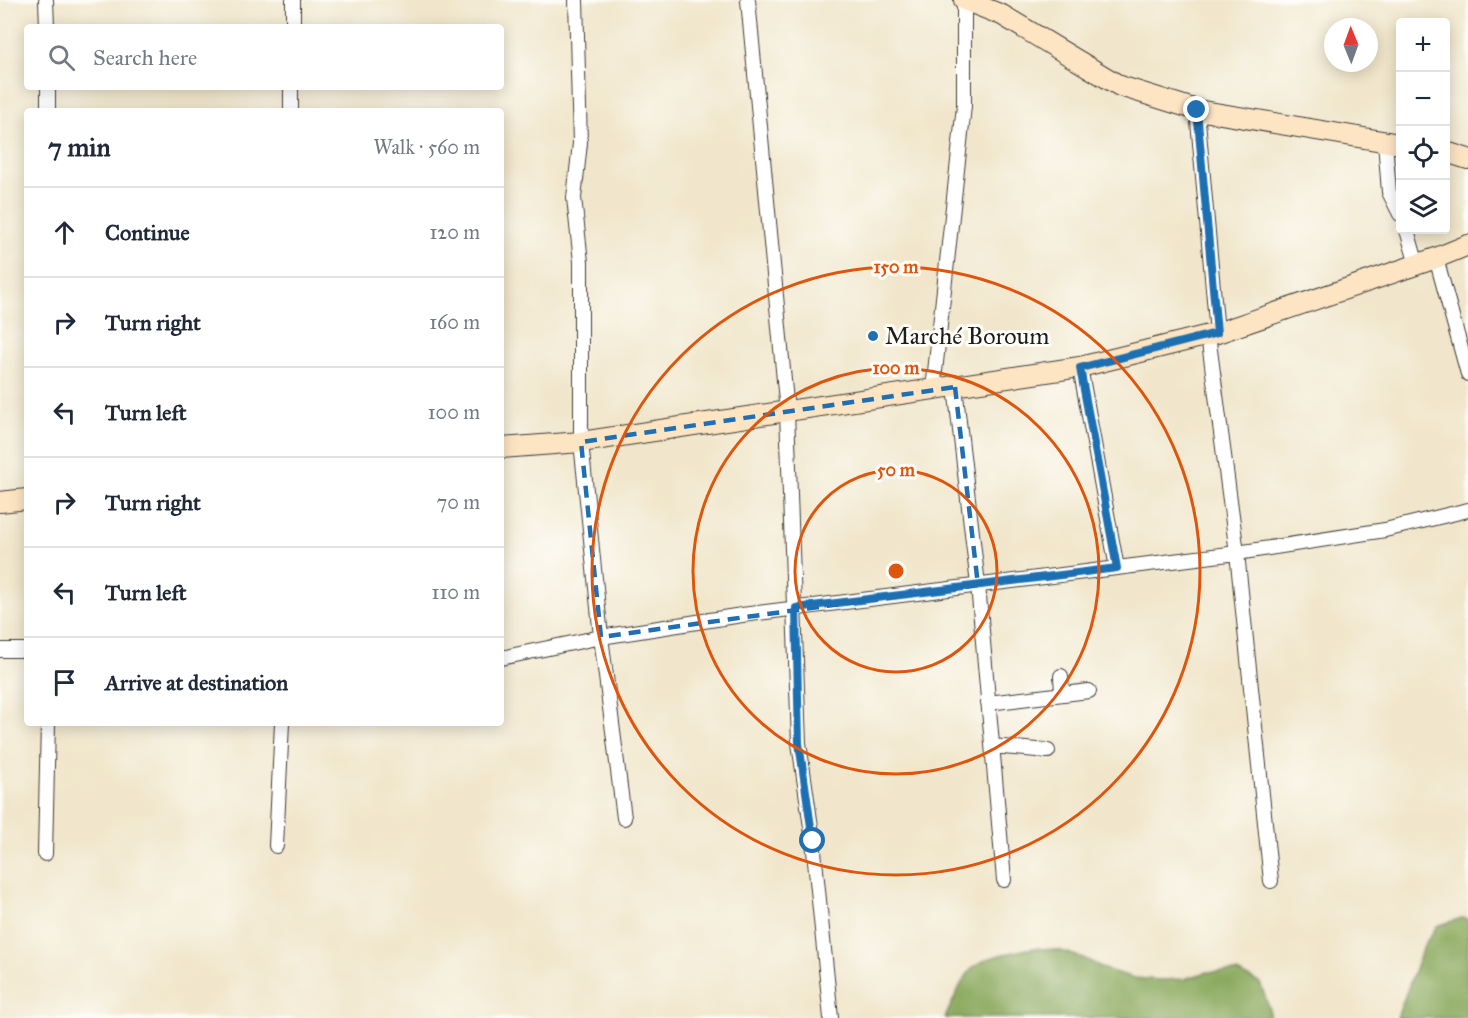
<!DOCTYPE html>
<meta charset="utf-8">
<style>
:root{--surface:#fff;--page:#f6f6f7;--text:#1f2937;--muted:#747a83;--line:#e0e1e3}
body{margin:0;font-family:"IM FELL Great Primer",serif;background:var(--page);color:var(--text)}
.controls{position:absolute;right:18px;top:18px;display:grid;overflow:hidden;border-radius:6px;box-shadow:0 3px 15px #0003}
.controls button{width:54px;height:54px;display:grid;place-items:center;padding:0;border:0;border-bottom:2px solid var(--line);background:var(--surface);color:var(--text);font:30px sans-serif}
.compass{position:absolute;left:1324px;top:18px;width:54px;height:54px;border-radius:50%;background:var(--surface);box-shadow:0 3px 15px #0003;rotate:359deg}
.stop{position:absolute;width:18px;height:18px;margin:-14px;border:4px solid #1f6fb2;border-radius:50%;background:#fff}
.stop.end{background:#1f6fb2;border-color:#fff;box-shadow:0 2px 6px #0008}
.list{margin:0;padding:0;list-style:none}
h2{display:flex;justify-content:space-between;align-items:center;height:78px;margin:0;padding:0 24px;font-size:26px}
h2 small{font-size:20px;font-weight:400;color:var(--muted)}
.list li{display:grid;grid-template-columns:39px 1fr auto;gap:18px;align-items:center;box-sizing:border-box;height:90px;padding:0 24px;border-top:2px solid var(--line)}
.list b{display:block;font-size:22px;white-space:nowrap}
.list em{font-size:20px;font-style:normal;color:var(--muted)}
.icon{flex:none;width:33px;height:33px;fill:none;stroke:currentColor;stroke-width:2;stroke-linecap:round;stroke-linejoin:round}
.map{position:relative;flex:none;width:1468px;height:1018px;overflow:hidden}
.search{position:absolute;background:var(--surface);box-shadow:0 3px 15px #0003;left:24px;top:24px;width:480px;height:66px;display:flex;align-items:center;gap:15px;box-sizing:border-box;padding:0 21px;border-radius:6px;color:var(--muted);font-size:22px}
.panel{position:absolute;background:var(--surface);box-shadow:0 3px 15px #0003;left:24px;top:108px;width:480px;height:618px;border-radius:6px}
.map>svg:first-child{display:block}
.forest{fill:#89a85c;stroke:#52623c;stroke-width:1.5}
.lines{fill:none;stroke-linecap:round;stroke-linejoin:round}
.street-casing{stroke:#3c3a36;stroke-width:16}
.secondary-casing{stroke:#3c3a36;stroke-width:22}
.street{stroke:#fff;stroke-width:14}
.secondary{stroke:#fde5c4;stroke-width:20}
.route{stroke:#1f6fb2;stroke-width:8}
.marked{fill:none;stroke:#1f6fb2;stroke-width:4.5;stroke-dasharray:12 8;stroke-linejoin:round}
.ring{fill:none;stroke:#de560d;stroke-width:3}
.poi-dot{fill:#1f6fb2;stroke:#fdfcf7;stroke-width:2}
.labels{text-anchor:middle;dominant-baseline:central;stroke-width:6;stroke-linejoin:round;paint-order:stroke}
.poi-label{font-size:24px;fill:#1c1c1c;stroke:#fdfcf7;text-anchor:start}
.centre{fill:#de560d;stroke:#fdfcf7;stroke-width:3}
.ring-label{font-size:18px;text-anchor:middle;font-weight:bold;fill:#de560d;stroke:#fdfcf7;stroke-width:6;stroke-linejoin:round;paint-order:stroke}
</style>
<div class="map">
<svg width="1468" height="1018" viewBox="0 0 1468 1018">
<rect width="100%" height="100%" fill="#fdfcf7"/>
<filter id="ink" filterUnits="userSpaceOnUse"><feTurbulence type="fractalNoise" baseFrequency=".0167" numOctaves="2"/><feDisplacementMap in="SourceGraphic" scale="12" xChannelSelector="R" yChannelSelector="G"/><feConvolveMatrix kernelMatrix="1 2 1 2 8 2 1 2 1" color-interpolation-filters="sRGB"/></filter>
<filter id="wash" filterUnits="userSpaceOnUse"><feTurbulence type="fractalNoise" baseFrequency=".008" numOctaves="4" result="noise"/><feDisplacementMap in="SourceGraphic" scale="24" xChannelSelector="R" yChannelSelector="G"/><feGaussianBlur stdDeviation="1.35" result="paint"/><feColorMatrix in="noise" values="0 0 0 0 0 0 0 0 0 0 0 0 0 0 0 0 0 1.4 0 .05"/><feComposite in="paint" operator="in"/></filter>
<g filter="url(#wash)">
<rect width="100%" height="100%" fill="#f1e6cb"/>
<path class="forest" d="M1462 918 1468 919V1018H1397L1423 947 1437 926Z
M1033 948 1058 950 1083 958 1107 970 1134 978 1160 980 1184 979 1208 972H1237L1260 983 1269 1008V1018H945C972 959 970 961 1033 948Z"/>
</g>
<g filter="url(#ink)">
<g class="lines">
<defs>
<path id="street" d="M46 0 47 27
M576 0 580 143 574 198 581 262V442L601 637 624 818
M748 0 787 412 799 743 813 841 831 1018
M293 27V0
M48 87V111
M1197 110 1217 333
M291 111V87
M1385 142 1389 192 1400 214
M1407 230 1417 265
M1436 258 1468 374
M1208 335 1237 553 1271 881
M1080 367 1117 568
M955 387 978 585 1004 880
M933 390 964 106V0
M0 650H27
M501 658 601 637 742 615 1237 553 1385 530 1468 510
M1061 676 1062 693
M988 703 1089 691
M992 746 1048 751
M276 846 282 723
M45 854 48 723"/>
<path id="secondary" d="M964 0 1002 15 1120 86 1197 110 1400 144
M1446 152 1468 159
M501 448 581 442 1080 367 1217 333 1436 258 1468 245
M0 502 27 499"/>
</defs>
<use href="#street" class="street-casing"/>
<use href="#secondary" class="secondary-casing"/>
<use href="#street" class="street"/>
<use href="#secondary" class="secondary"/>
</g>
</g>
<g class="lines" filter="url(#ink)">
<path class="route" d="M813 841 799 743 796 608 1117 568 1080 368 1217 333 1197 110"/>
</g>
<path class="marked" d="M955 387 978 585 601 637 581 442Z"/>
<g class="ring">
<circle cx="896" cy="571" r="101"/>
<circle cx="896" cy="571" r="203"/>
<circle cx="896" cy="571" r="304"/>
</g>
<circle class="poi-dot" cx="873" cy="336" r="6"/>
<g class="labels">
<g class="poi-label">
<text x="885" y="336">Marché Boroum</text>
</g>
</g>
<circle cx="896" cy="571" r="9" class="centre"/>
<g class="ring-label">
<text x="896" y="273">150 m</text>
<text x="896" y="374">100 m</text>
<text x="896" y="476">50 m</text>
</g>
</svg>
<div class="controls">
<button>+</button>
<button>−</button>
<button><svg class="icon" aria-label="locate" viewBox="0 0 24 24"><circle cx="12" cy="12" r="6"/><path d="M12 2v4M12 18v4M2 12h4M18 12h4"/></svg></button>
<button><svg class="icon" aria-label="layers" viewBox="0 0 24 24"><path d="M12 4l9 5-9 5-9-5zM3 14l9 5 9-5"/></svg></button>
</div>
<svg class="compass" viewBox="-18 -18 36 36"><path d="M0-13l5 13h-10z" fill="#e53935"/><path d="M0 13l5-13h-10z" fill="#747a83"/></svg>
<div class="stop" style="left:813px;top:841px"></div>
<div class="stop end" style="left:1197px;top:110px"></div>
<div class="search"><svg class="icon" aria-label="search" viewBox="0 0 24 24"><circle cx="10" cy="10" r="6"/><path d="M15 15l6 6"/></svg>Search here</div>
<section class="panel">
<h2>7 min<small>Walk · 560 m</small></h2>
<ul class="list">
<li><svg class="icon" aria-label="ahead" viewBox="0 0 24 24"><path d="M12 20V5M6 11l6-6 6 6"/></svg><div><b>Continue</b></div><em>120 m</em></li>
<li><svg class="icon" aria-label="right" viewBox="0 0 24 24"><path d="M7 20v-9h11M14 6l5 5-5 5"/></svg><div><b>Turn right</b></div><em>160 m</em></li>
<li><svg class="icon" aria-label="left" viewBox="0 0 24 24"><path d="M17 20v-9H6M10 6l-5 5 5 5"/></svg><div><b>Turn left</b></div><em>100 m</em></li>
<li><svg class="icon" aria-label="right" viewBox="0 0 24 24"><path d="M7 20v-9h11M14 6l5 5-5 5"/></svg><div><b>Turn right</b></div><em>70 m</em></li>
<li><svg class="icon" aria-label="left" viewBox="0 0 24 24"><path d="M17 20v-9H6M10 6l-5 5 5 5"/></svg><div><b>Turn left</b></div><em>110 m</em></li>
<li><svg class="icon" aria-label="arrive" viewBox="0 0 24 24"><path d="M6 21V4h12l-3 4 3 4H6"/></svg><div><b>Arrive at destination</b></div></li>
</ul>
</section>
</div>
